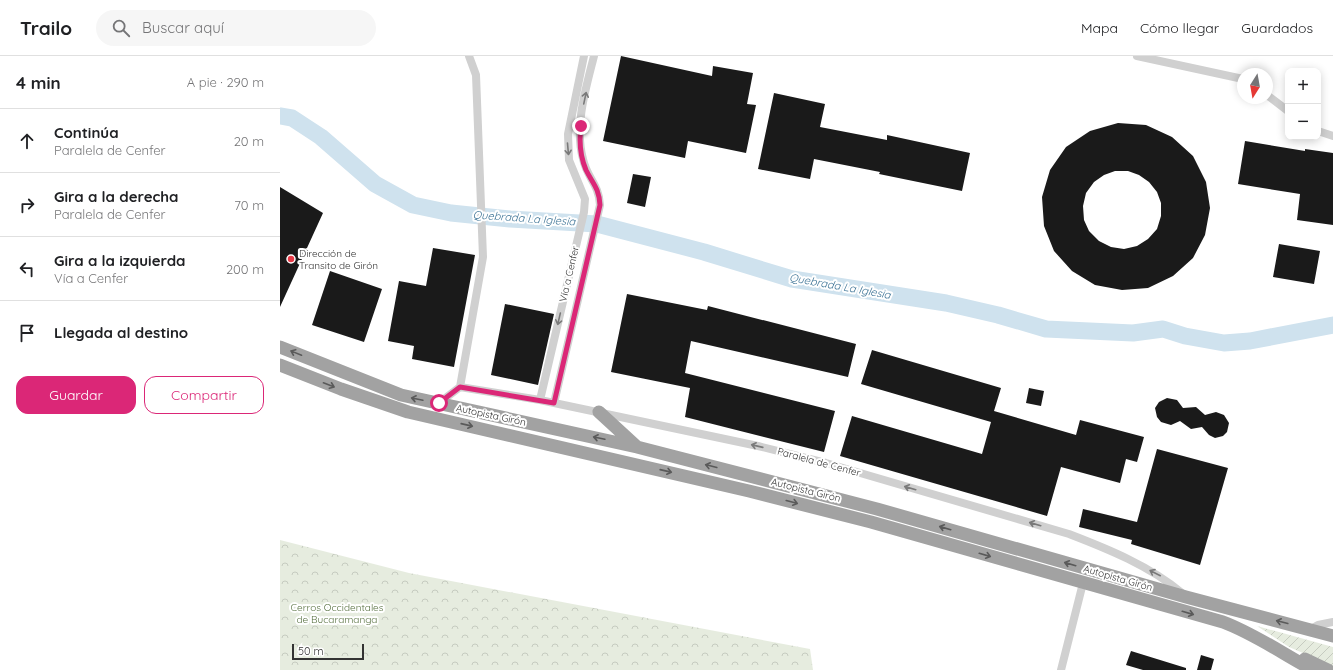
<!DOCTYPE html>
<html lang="es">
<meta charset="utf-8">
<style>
:root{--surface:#fff;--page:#f6f6f6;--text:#202124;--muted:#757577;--line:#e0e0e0;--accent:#db2777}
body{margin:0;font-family:Quicksand,sans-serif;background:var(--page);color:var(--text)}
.controls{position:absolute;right:12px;top:12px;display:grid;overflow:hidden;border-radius:8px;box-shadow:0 2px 10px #0003}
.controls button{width:36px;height:36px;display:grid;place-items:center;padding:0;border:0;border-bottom:1px solid var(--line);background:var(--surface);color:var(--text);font:20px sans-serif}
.compass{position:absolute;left:957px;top:12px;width:36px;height:36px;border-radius:50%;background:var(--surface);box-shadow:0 2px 10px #0003;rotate:191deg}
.scale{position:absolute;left:12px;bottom:10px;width:72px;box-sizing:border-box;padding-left:4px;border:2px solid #333;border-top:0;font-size:11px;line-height:14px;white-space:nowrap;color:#333;-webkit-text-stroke:3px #fff;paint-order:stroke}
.stop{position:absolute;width:12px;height:12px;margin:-9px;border:3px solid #db2777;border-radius:50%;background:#fff}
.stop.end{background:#db2777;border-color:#fff;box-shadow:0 1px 4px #0008}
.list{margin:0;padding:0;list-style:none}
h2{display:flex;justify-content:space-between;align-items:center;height:52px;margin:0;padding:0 16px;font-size:17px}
h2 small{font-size:13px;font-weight:400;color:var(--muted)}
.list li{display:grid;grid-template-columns:26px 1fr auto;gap:12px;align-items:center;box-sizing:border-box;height:64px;padding:0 16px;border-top:1px solid var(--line)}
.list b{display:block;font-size:15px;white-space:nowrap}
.list p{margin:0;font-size:13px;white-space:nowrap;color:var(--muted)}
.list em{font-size:13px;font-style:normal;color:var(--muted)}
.actions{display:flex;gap:8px;padding:12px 16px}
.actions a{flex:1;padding:9px 0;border:1px solid var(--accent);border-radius:12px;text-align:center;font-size:14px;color:var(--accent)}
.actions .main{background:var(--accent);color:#fff}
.icon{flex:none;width:22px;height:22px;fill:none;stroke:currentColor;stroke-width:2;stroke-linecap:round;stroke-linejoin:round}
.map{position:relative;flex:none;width:1053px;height:614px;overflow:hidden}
header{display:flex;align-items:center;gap:24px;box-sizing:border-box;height:56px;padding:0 20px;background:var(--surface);border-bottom:1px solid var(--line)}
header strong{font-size:19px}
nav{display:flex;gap:22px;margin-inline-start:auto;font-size:14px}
.search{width:280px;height:36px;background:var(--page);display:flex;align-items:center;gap:10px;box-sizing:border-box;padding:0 14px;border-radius:22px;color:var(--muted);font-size:15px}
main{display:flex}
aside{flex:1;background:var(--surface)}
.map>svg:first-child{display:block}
.forest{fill:url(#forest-crowns)}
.garden{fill:url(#garden-furrows)}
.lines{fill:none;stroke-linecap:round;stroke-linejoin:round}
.river{stroke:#cfe2ee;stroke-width:17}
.building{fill:#1a1a1a;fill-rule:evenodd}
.minor{stroke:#d0d0d0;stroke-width:8}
.trunk{stroke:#a2a2a2;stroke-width:13}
.oneway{stroke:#7a7a7a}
.oneway2{stroke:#5a5a5a}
.route{stroke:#db2777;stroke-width:5}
.poi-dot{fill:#e63946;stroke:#fff;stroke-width:1.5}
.labels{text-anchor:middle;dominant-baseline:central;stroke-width:4;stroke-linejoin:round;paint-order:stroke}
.poi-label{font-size:10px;fill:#333;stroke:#fff;text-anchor:start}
.street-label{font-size:10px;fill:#333;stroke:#fff}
.park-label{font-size:10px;fill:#56703f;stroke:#fff}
.water-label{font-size:11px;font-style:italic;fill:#3f7597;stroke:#fff}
</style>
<header>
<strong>Trailo</strong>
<div class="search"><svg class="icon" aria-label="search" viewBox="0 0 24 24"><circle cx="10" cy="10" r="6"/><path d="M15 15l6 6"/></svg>Buscar aquí</div>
<nav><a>Mapa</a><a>Cómo llegar</a><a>Guardados</a></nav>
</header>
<main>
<aside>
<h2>4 min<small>A pie · 290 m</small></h2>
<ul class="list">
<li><svg class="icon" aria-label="ahead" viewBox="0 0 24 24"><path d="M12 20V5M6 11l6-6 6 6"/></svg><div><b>Continúa</b><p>Paralela de Cenfer</p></div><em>20 m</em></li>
<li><svg class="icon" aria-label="right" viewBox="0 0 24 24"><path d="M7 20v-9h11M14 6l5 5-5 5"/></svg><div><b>Gira a la derecha</b><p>Paralela de Cenfer</p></div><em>70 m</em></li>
<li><svg class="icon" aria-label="left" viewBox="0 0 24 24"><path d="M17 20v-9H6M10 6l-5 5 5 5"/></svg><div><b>Gira a la izquierda</b><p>Vía a Cenfer</p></div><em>200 m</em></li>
<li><svg class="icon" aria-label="arrive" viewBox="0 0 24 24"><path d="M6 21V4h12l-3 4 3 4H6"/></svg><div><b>Llegada al destino</b></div></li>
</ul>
<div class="actions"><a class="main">Guardar</a><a>Compartir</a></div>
</aside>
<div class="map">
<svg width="1053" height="614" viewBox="0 0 1053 614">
<defs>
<pattern id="forest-crowns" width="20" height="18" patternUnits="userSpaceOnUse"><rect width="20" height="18" fill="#e6ecdf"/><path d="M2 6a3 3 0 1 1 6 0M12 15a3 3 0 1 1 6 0" fill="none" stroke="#c6cbc0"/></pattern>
<pattern id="garden-furrows" width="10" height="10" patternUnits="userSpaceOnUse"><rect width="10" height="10" fill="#e6ecdf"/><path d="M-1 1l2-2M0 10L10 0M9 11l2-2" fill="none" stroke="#c6cbc0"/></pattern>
</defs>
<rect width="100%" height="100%" fill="#fff"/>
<path class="forest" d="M0 484 129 517 530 593 533 614H0Z"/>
<path class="garden" d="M977 570 1053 591V610L1009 591Z"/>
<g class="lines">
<path class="river" d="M0 60 12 62 41 81 95 128 133 149 171 157 230 163 317 168 424 196 512 223 666 247 718 259 766 273 853 277 883 273 905 280 944 287 970 285 1053 269"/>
</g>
<path class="building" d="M341 0 432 20 433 10 473 17 467 48 476 49 466 97 408 85 405 102 323 85Z
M494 37 545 48 540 71 607 84V79L690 97 682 135 599 118 600 116 534 103 530 123 478 113Z
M838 67 866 69 892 81 913 100 926 126 930 152 925 179 913 202 893 220 868 232 842 234 815 229 792 215 774 195 764 170 762 141 770 114 786 91 810 75ZM835 115H848L859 119 869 126 877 136 881 147V160L877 173 868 183 857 190 844 193 831 191 819 185 809 175 804 164 803 150 806 137 814 126 824 119Z
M965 85 1025 95V93L1053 97V169L1017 164 1020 138 958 128Z
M353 118 371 121 365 151 347 147Z
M0 131 43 157 0 251Z
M999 188 1040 195 1034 228 993 221Z
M153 192 195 199 174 311 132 303 134 290 108 285 119 225 146 230Z
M50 215 102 233 84 286 32 269Z
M347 238 427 254 428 250 576 288 568 321 411 285 405 317 555 355 544 396 405 361 410 332 331 316Z
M225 248 274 258 258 329 211 319Z
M592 294 721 332 714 355 796 379 800 364 864 381 857 406 846 403 840 427 781 411 767 460 560 400 572 360 702 398 711 366 581 328Z
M749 332 764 335 761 350 746 347Z
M887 342 897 344 903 352 916 351 925 359 936 356 944 359 949 367 947 376 943 380 935 382 929 379 922 371 911 373 900 365 891 369 881 366 877 361 875 352 879 346Z
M877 393 948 412 920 509 851 488 852 484 799 471 803 453 857 466Z
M851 595 906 612V614H863L846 609Z
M921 599 934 603 931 614H917Z"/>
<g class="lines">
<path class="minor" d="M857 0 963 23
M987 39 1008 55
M1038 75 1053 80
M180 331 203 201 196 19 189 0
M260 344 304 156 305 143 289 104 288 78 304 0
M159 347 180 331 260 344 478 390 546 407 789 478C828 493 870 510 902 537
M274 347 320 149C319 128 307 122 303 103 294 70 306 32 314 0
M1031 573 1038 569 1053 566
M781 614 803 527"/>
<path class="trunk" d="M0 291 121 339 357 391 597 453 906 541 1053 580
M0 309 61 333 128 356 469 435 591 466 943 566C975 578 1003 598 1033 614
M319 356 356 390
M1025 603 1048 614"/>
</g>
<defs><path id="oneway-shaft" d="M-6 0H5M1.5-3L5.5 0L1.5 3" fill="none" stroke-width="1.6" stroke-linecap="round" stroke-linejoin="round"/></defs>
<g class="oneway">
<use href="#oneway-shaft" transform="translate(305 42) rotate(-78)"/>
<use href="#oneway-shaft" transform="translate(288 93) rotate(85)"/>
<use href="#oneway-shaft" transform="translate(279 263) rotate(103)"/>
<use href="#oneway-shaft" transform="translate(477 390) rotate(-167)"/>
<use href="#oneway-shaft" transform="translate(630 432) rotate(-164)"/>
<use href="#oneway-shaft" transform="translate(755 468) rotate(-164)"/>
<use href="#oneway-shaft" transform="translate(875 517) rotate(-153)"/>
</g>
<g class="oneway2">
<use href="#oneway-shaft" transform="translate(16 297) rotate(-158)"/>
<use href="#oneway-shaft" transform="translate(49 329) rotate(21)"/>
<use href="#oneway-shaft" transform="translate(137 343) rotate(-168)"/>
<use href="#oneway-shaft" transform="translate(187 369) rotate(13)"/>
<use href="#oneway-shaft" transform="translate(319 382) rotate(-168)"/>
<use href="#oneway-shaft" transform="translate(431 410) rotate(-166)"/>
<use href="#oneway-shaft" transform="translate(386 415) rotate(13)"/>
<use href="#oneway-shaft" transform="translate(512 446) rotate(15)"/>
<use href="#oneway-shaft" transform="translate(665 472) rotate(-164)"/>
<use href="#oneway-shaft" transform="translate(705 499) rotate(16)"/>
<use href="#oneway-shaft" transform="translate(790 508) rotate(-164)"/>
<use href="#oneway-shaft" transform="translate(908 557) rotate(16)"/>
<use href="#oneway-shaft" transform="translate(1002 566) rotate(-166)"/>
</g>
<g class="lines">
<path class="route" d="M159 347 180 331 274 347 320 149C319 132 313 128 306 114 300 100 299 85 301 70"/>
</g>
<circle class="poi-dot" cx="11" cy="203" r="4"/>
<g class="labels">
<g class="poi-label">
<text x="19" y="197">Dirección de<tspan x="19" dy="12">Transito de Girón</tspan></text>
</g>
<g class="street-label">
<text transform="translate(289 218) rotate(-77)">Vía a Cenfer</text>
<text transform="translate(211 359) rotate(12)">Autopista Girón</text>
<text transform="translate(539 406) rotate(15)">Paralela de Cenfer</text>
<text transform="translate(526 434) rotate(14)">Autopista Girón</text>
<text transform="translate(838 522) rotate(16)">Autopista Girón</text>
</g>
<g class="park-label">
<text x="57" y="551">Cerros Occidentales<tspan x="57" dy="12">de Bucaramanga</tspan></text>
</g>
<g class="water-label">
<text transform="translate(244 162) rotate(4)">Quebrada La Iglesia</text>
<text transform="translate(560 230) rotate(10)">Quebrada La Iglesia</text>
</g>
</g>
</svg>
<div class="controls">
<button>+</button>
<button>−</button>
</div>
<svg class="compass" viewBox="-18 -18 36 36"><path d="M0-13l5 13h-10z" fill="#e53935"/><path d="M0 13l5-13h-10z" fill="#757577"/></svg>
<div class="scale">50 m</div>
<div class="stop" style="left:159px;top:347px"></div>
<div class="stop end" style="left:301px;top:70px"></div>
</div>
</main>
